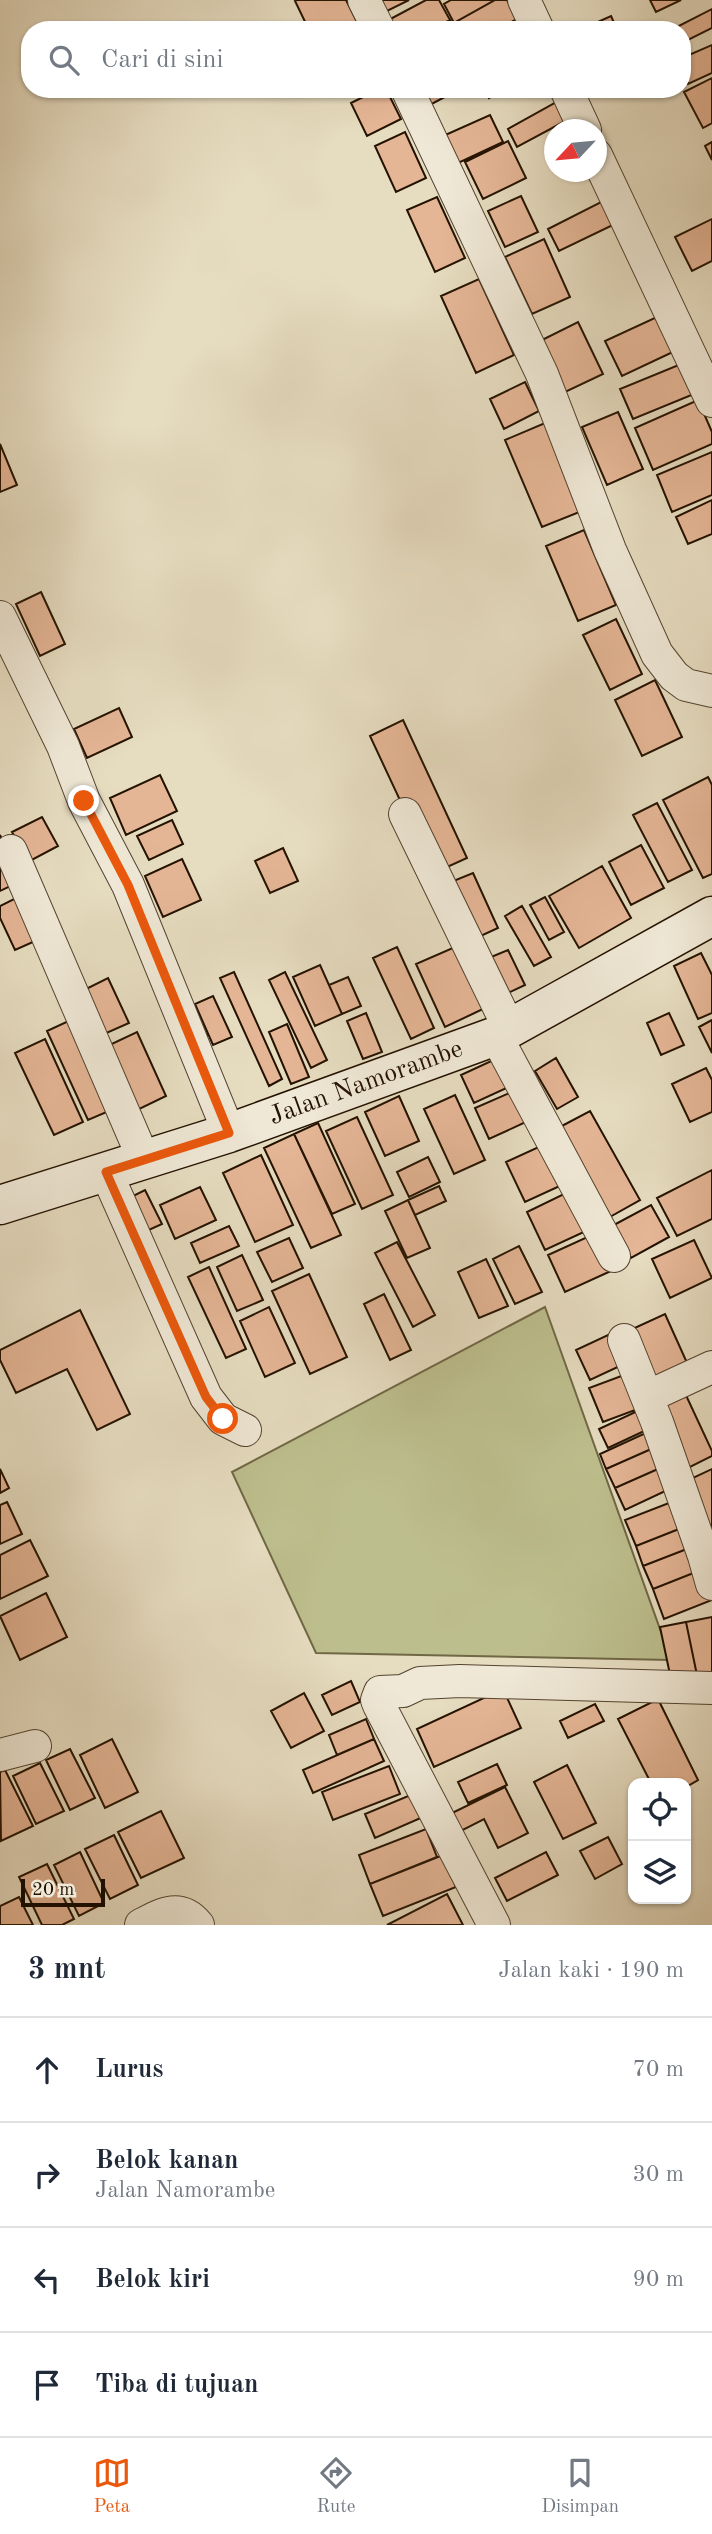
<!DOCTYPE html>
<html lang="id">
<meta charset="utf-8">
<style>
:root{--surface:#fff;--page:#f2f2f3;--text:#1f2937;--muted:#747a83;--line:#e0e1e3;--accent:#ea580c}
body{margin:0;font-family:"Old Standard TT",serif;background:var(--page);color:var(--text)}
.controls{position:absolute;right:21px;bottom:21px;display:grid;overflow:hidden;border-radius:14px;box-shadow:0 2px 5px #0004}
.controls button{width:63px;height:63px;display:grid;place-items:center;padding:0;border:0;border-bottom:2px solid var(--line);background:var(--surface);color:var(--text);font:35px sans-serif}
.compass{position:absolute;left:544px;top:119px;width:63px;height:63px;border-radius:50%;background:var(--surface);box-shadow:0 2px 5px #0004;rotate:244deg}
.scale{position:absolute;left:21px;bottom:18px;width:84px;box-sizing:border-box;padding-left:7px;border:4px solid #241200;border-top:0;font-size:19px;line-height:24px;white-space:nowrap;color:#241200;-webkit-text-stroke:5px #efe8d6;paint-order:stroke}
.stop{position:absolute;width:21px;height:21px;margin:-16px;border:5px solid #ea580c;border-radius:50%;background:#fff}
.stop.end{background:#ea580c;border-color:#fff;box-shadow:0 2px 7px #0008}
.list{margin:0;padding:0;list-style:none}
h2{display:flex;justify-content:space-between;align-items:center;height:91px;margin:0;padding:0 28px;font-size:30px}
h2 small{font-size:23px;font-weight:400;color:var(--muted)}
.list li{display:grid;grid-template-columns:46px 1fr auto;gap:21px;align-items:center;box-sizing:border-box;height:105px;padding:0 28px;border-top:2px solid var(--line)}
.list b{display:block;font-size:26px;white-space:nowrap}
.list p{margin:0;font-size:23px;white-space:nowrap;color:var(--muted)}
.list em{font-size:23px;font-style:normal;color:var(--muted)}
.icon{flex:none;width:38px;height:38px;fill:none;stroke:currentColor;stroke-width:2;stroke-linecap:round;stroke-linejoin:round}
.map{position:relative;flex:none;width:712px;height:1925px;overflow:hidden}
.search{position:absolute;background:var(--surface);box-shadow:0 2px 5px #0004;left:21px;right:21px;top:21px;height:77px;display:flex;align-items:center;gap:18px;box-sizing:border-box;padding:0 24px;border-radius:28px;color:var(--muted);font-size:26px}
.sheet{height:511px;background:var(--surface)}
nav{display:flex;justify-content:space-around;align-items:center;box-sizing:border-box;height:98px;border-top:2px solid var(--line);background:var(--surface);font-size:19px;color:var(--muted)}
nav a{display:grid;justify-items:center;gap:4px}
nav .on{color:var(--accent)}
.map>svg:first-child{display:block}
.green{fill:#bdbe8d;stroke:#706846;stroke-width:2}
.building{fill:#e5b696;stroke:#241200;stroke-width:2}
.lines{fill:none;stroke-linecap:round;stroke-linejoin:round}
.minor-casing{stroke:#544430;stroke-width:34}
.secondary-casing{stroke:#241200;stroke-width:41}
.minor{stroke:#efe8d6;stroke-width:32}
.secondary{stroke:#efe8d6;stroke-width:38}
.route{stroke:#ea580c;stroke-width:9}
.labels{text-anchor:middle;dominant-baseline:central;stroke-width:7;stroke-linejoin:round;paint-order:stroke}
.street-label{font-size:26px;fill:#241200;stroke:#efe8d6}
</style>
<div class="map">
<svg width="712" height="1925" viewBox="0 0 712 1925">
<rect width="100%" height="100%" fill="#e6dcc0"/>
<filter id="stains"><feTurbulence type="fractalNoise" baseFrequency=".00286" numOctaves="4"/><feColorMatrix values="0 0 0 0 .2 0 0 0 0 .09 0 0 0 0 .02 0 0 0 .5 -.17"/></filter>
<radialGradient id="worn" r=".72"><stop offset=".6" stop-color="#630" stop-opacity="0"/><stop offset="1" stop-color="#630" stop-opacity=".3"/></radialGradient>
<path class="green" d="M545 1307 671 1660 316 1653 232 1472Z"/>
<path class="building" d="M297 0H346L358 24 347 30H309L295 1Z
M376 0H409L383 13Z
M426 0H439L450 20 431 30H384L381 24Z
M451 0H495L454 23 444 4Z
M495 0H507L517 19 497 30H458L454 23Z
M650 0H681L656 12Z
M712 9V28L682 43V30H671Z
M611 16 616 27 610 30H594L591 25Z
M450 20 455 30H431Z
M712 45V73L688 84 682 71V58Z
M712 78V123L703 128 684 92Z
M379 89H386L401 119 367 136 351 103Z
M417 89H460L426 107Z
M485 89H505L489 98Z
M562 99 571 118 517 147 508 129Z
M490 115 503 142 456 164 443 136Z
M405 132 426 178 396 192 375 146Z
M508 141 526 178 483 199 465 162Z
M712 142V160L705 146Z
M521 196 538 232 505 247 488 211Z
M437 197 465 258 435 272 407 210Z
M605 200 617 223 559 251 548 229Z
M712 219V261L692 271 675 237Z
M544 239 570 297 532 314 505 257Z
M479 279 514 355 476 373 441 296Z
M659 316 675 351 622 376 605 341Z
M578 322 603 374 563 393 538 342Z
M681 364 694 394 633 419 620 389Z
M525 382 539 411 504 429 490 399Z
M698 400 712 432V444L653 470 635 428Z
M618 412 643 469 607 485 582 427Z
M545 423 582 511 542 527 505 440Z
M0 444 17 485 0 492Z
M712 452V495L672 512 657 475Z
M712 500V534L688 544 676 517Z
M584 530 616 605 578 621 546 546Z
M41 592 65 644 40 656 16 604Z
M616 619 642 674 610 690 583 635Z
M655 680 682 737 642 756 615 700Z
M119 708 132 737 87 758 74 729Z
M403 720 467 858 434 873 370 736Z
M160 775 177 811 126 835 110 798Z
M708 777 712 785V874L703 878 663 800Z
M657 803 692 870 668 882 633 815Z
M42 817 58 846 28 862 12 832Z
M172 820 183 844 149 860 137 836Z
M0 835 21 881 0 891Z
M641 845 664 888 631 905 609 862Z
M283 848 298 881 270 893 255 861Z
M182 859 201 900 163 917 145 876Z
M602 866 631 918 579 948 549 896Z
M473 873 498 928 472 940 446 884Z
M22 895 42 938 15 950 0 918V906Z
M545 897 564 932 549 940 530 905Z
M522 906 551 957 534 966 505 916Z
M397 947 434 1028 411 1039 373 958Z
M455 947 483 1009 445 1027 416 964Z
M508 950 525 985 508 993 491 957Z
M701 953 712 975V1013L698 1019 674 966Z
M320 965 342 1014 315 1026 293 977Z
M234 972 282 1079 269 1086 220 978Z
M285 972 327 1060 311 1068 269 980Z
M348 977 361 1006 342 1014 329 985Z
M108 978 129 1023 102 1035 82 991Z
M213 996 232 1037 213 1045 195 1004Z
M195 1004 208 1034 196 1039 182 1010Z
M366 1013 382 1052 363 1059 347 1021Z
M669 1013 684 1045 661 1055 647 1023Z
M75 1018 116 1108 88 1120 47 1031Z
M712 1020V1053L699 1027Z
M287 1024 309 1077 291 1084 269 1032Z
M137 1032 166 1096 131 1113 101 1049Z
M45 1039 83 1122 54 1135 15 1053Z
M502 1056 515 1084 474 1103 461 1075Z
M556 1058 578 1097 557 1109 535 1071Z
M706 1068 712 1080V1112L690 1122 672 1084Z
M514 1091 528 1121 489 1139 475 1108Z
M455 1095 485 1160 454 1174 424 1109Z
M399 1096 419 1141 385 1156 365 1112Z
M590 1111 640 1200 608 1218 558 1128Z
M357 1117 393 1195 362 1209 326 1131Z
M318 1123 355 1204 332 1214 294 1134Z
M294 1134 341 1235 311 1248 264 1148Z
M543 1145 562 1185 525 1202 506 1162Z
M261 1155 293 1225 255 1242 223 1173Z
M428 1157 440 1182 409 1197 397 1172Z
M712 1170V1219L677 1236 657 1198Z
M439 1186 446 1201 415 1215 408 1200Z
M200 1187 216 1220 175 1239 160 1205Z
M145 1190 162 1224 140 1234 125 1200Z
M568 1192 586 1231 545 1250 527 1212Z
M408 1200 430 1248 407 1258 385 1211Z
M651 1205 669 1237 631 1258 612 1226Z
M229 1226 239 1246 200 1263 191 1243Z
M594 1234 611 1271 565 1292 548 1255Z
M289 1238 303 1268 272 1282 257 1252Z
M694 1240 712 1278 670 1298 652 1259Z
M397 1242 435 1315 413 1327 375 1253Z
M519 1246 542 1292 515 1304 493 1259Z
M242 1255 263 1300 237 1311 217 1267Z
M486 1259 508 1306 479 1318 458 1272Z
M209 1267 246 1349 226 1358 188 1277Z
M309 1274 347 1357 310 1374 272 1291Z
M384 1294 411 1350 390 1360 364 1304Z
M269 1307 295 1363 265 1377 240 1321Z
M80 1310 130 1414 97 1430 67 1369 16 1393 0 1360V1350Z
M665 1314 688 1365 651 1382 628 1331Z
M608 1335 622 1365 590 1380 576 1350Z
M624 1375 638 1409 603 1422 589 1388Z
M684 1391 712 1451V1456L686 1469 656 1404Z
M646 1407 655 1426 608 1448 599 1429Z
M650 1431 658 1446 606 1469 600 1454Z
M658 1446 667 1465 615 1488 606 1469Z
M667 1465 676 1486 625 1510 615 1488Z
M0 1469 9 1488 0 1493Z
M712 1469V1537L680 1484Z
M674 1501 684 1527 636 1546 625 1520Z
M7 1502 22 1534 0 1544V1505Z
M684 1527 692 1547 643 1566 636 1546Z
M30 1540 48 1576 0 1599V1555Z
M692 1547 701 1570 653 1589 643 1566Z
M701 1570 712 1600 664 1619 653 1589Z
M46 1593 67 1637 20 1660 0 1616Z
M712 1617V1677L698 1680 686 1622Z
M686 1622 698 1680 672 1684 660 1627Z
M351 1681 360 1702 332 1715 322 1695Z
M503 1689 521 1728 434 1767 417 1729Z
M304 1693 324 1731 291 1748 271 1711Z
M658 1699 698 1780 686 1787V1783H651L618 1719Z
M595 1704 604 1721 568 1738 560 1721Z
M366 1719 374 1739 337 1755 329 1735Z
M112 1739 138 1792 105 1808 80 1755Z
M374 1739 384 1761 313 1793 303 1770Z
M70 1749 95 1798 70 1810 46 1760Z
M40 1763 64 1811 36 1824 13 1776Z
M497 1764 507 1785 468 1803 458 1782Z
M567 1765 596 1823 563 1839 534 1782Z
M389 1766 400 1794 333 1820 322 1792Z
M5 1770 33 1826 1 1841 0 1772Z
M505 1787 528 1833 498 1848 484 1819 455 1834 446 1816Z
M413 1794 423 1817 375 1838 365 1814Z
M161 1811 184 1858 141 1878 118 1832Z
M426 1829 437 1857 370 1884 359 1855Z
M114 1835 138 1885 110 1899 85 1849Z
M608 1837 622 1864 595 1879 580 1851Z
M80 1852 104 1903 79 1916 54 1865Z
M546 1852 558 1875 507 1901 495 1878Z
M443 1855 456 1887 383 1916 370 1884Z
M47 1864 74 1919 62 1925H42L19 1877Z
M447 1894 463 1925H387Z
M19 1897 33 1925H0V1906Z"/>
<g class="lines">
<defs>
<path id="minor" d="M364 0 379 30
M524 0 538 30
M407 89 542 374 610 550 657 654 674 676 686 685 712 691
M566 89 585 130
M596 155 712 401
M0 617 63 746 84 801 128 885 229 1133
M405 814 510 1030
M11 851 144 1160
M496 1036 614 1256
M106 1172 206 1397 223 1419 245 1430
M624 1340 657 1422 704 1556 712 1553
M647 1397 712 1367
M704 1556 712 1584
M0 1755 35 1746
M141 1925C162 1914 180 1903 198 1925
M494 1925 379 1705 377 1700 380 1692 403 1691 420 1683 460 1681 712 1688"/>
<path id="secondary" d="M0 1205 229 1133 496 1036 712 916"/>
</defs>
<use href="#minor" class="minor-casing"/>
<use href="#secondary" class="secondary-casing"/>
<use href="#minor" class="minor"/>
<use href="#secondary" class="secondary"/>
</g>
<g class="lines">
<path class="route" d="M84 801 128 885 229 1133 106 1172 206 1397 223 1419"/>
</g>
<g class="labels">
<g class="street-label">
<text transform="translate(366 1083) rotate(-20)">Jalan Namorambe</text>
</g>
</g>
<rect width="100%" height="100%" filter="url(#stains)"/>
<rect width="100%" height="100%" fill="url(#worn)"/>
</svg>
<div class="controls">
<button><svg class="icon" aria-label="locate" viewBox="0 0 24 24"><circle cx="12" cy="12" r="6"/><path d="M12 2v4M12 18v4M2 12h4M18 12h4"/></svg></button>
<button><svg class="icon" aria-label="layers" viewBox="0 0 24 24"><path d="M12 4l9 5-9 5-9-5zM3 14l9 5 9-5"/></svg></button>
</div>
<svg class="compass" viewBox="-18 -18 36 36"><path d="M0-13l5 13h-10z" fill="#e53935"/><path d="M0 13l5-13h-10z" fill="#747a83"/></svg>
<div class="scale">20 m</div>
<div class="stop" style="left:223px;top:1419px"></div>
<div class="stop end" style="left:84px;top:801px"></div>
<div class="search"><svg class="icon" aria-label="search" viewBox="0 0 24 24"><circle cx="10" cy="10" r="6"/><path d="M15 15l6 6"/></svg>Cari di sini</div>
</div>
<section class="sheet">
<h2>3 mnt<small>Jalan kaki · 190 m</small></h2>
<ul class="list">
<li><svg class="icon" aria-label="ahead" viewBox="0 0 24 24"><path d="M12 20V5M6 11l6-6 6 6"/></svg><div><b>Lurus</b></div><em>70 m</em></li>
<li><svg class="icon" aria-label="right" viewBox="0 0 24 24"><path d="M7 20v-9h11M14 6l5 5-5 5"/></svg><div><b>Belok kanan</b><p>Jalan Namorambe</p></div><em>30 m</em></li>
<li><svg class="icon" aria-label="left" viewBox="0 0 24 24"><path d="M17 20v-9H6M10 6l-5 5 5 5"/></svg><div><b>Belok kiri</b></div><em>90 m</em></li>
<li><svg class="icon" aria-label="arrive" viewBox="0 0 24 24"><path d="M6 21V4h12l-3 4 3 4H6"/></svg><div><b>Tiba di tujuan</b></div></li>
</ul>
</section>
<nav>
<a class="on"><svg class="icon" aria-label="map" viewBox="0 0 24 24"><path d="M3 6l6-2 6 2 6-2v14l-6 2-6-2-6 2zM9 4v14M15 6v14"/></svg>Peta</a>
<a><svg class="icon" aria-label="directions" viewBox="0 0 24 24"><path d="M12 3l9 9-9 9-9-9zM9 14v-3h6M13 9l2 2-2 2"/></svg>Rute</a>
<a><svg class="icon" aria-label="saved" viewBox="0 0 24 24"><path d="M7 4h10v16l-5-4-5 4z"/></svg>Disimpan</a>
</nav>
